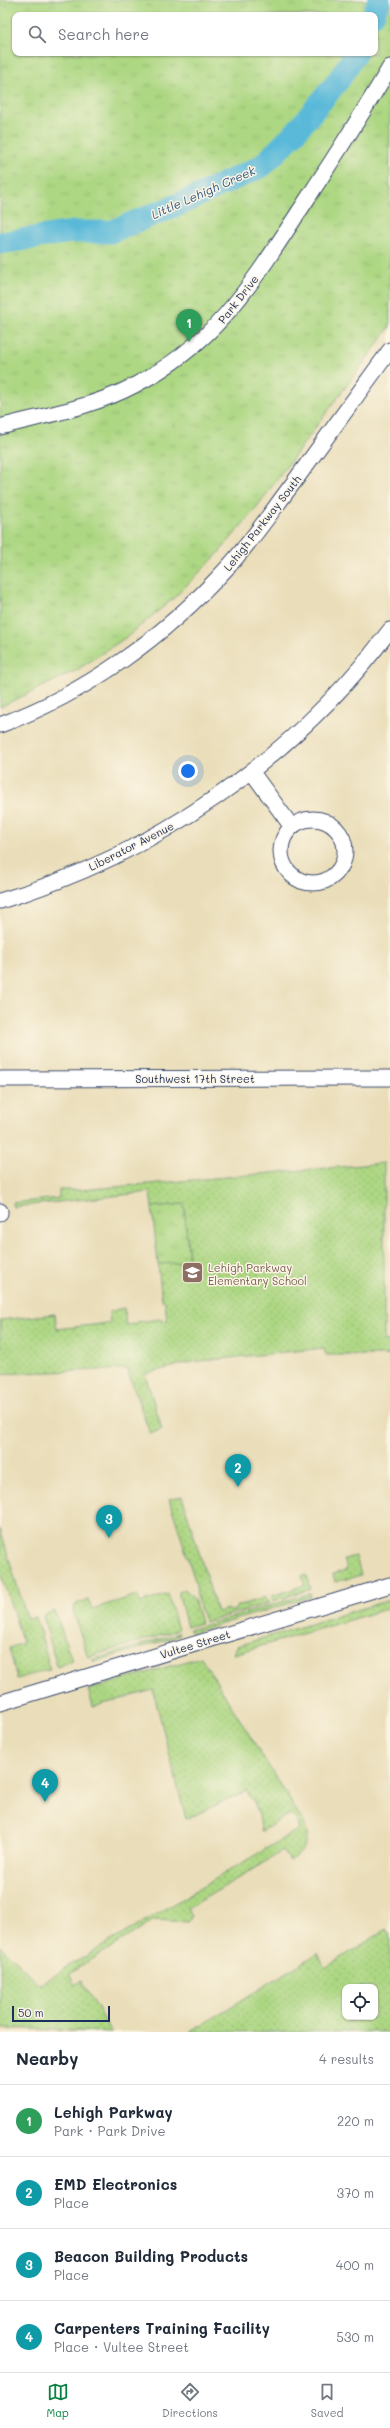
<!DOCTYPE html>
<meta charset="utf-8">
<style>
:root{--surface:#fff;--page:#f6f6f7;--text:#1f2937;--muted:#747a83;--line:#e0e1e3;--accent:#0b8043}
body{margin:0;font-family:Mali,sans-serif;background:var(--page);color:var(--text)}
.controls{position:absolute;right:12px;bottom:12px;display:grid;overflow:hidden;border-radius:8px;box-shadow:0 1px 3px #0004}
.controls button{width:36px;height:36px;display:grid;place-items:center;padding:0;border:0;border-bottom:1px solid var(--line);background:var(--surface);color:var(--text);font:20px sans-serif}
.scale{position:absolute;left:12px;bottom:10px;width:98px;box-sizing:border-box;padding-left:4px;border:2px solid #1b2f5e;border-top:0;font-size:11px;line-height:14px;white-space:nowrap;color:#1b2f5e;-webkit-text-stroke:3px #fcf5e5;paint-order:stroke}
.you{position:absolute;left:188px;top:771px;width:14px;height:14px;margin:-10px;border:3px solid #fff;border-radius:50%;background:#1a73e8;box-shadow:0 0 0 6px #1a73e833}
.badge{display:grid;place-items:center;width:26px;height:26px;border-radius:50%;background:var(--accent);color:#fff;font-size:13px;font-weight:700}
.pin{position:absolute;translate:-50% -33px;filter:drop-shadow(0 1px 2px #0008)}
.pin::after{content:'';position:absolute;top:21px;width:14px;height:12px;background:inherit;clip-path:polygon(0 0,100% 0,50% 100%)}
.list{margin:0;padding:0;list-style:none}
h2{display:flex;justify-content:space-between;align-items:center;height:52px;margin:0;padding:0 16px;font-size:17px}
h2 small{font-size:13px;font-weight:400;color:var(--muted)}
.list li{display:grid;grid-template-columns:26px 1fr auto;gap:12px;align-items:center;box-sizing:border-box;height:72px;padding:0 16px;border-top:1px solid var(--line)}
.list b{display:block;font-size:15px;white-space:nowrap}
.list p{margin:0;font-size:13px;white-space:nowrap;color:var(--muted)}
.list em{font-size:13px;font-style:normal;color:var(--muted)}
.icon{flex:none;width:22px;height:22px;fill:none;stroke:currentColor;stroke-width:2;stroke-linecap:round;stroke-linejoin:round}
.map{position:relative;flex:none;width:390px;height:2032px;overflow:hidden}
.search{position:absolute;background:var(--surface);box-shadow:0 1px 3px #0004;left:12px;right:12px;top:12px;height:44px;display:flex;align-items:center;gap:10px;box-sizing:border-box;padding:0 14px;border-radius:8px;color:var(--muted);font-size:15px}
.sheet{height:340px;background:var(--surface)}
nav{display:flex;justify-content:space-around;align-items:center;box-sizing:border-box;height:56px;border-top:1px solid var(--line);background:var(--surface);font-size:11px;color:var(--muted)}
nav a{display:grid;justify-items:center;gap:2px}
nav .on{color:var(--accent)}
.map>svg:first-child{display:block}
.grass{fill:url(#grass-dots);stroke:#648370;fill-rule:evenodd}
.park{fill:url(#park-tufts);stroke:#648370;fill-rule:evenodd}
.lines{fill:none;stroke-linecap:round;stroke-linejoin:round}
.river{stroke:#5ab9d9;stroke-width:23}
.street-casing{stroke:#3a496c;stroke-width:17}
.street{stroke:#fff;stroke-width:15}
.labels{text-anchor:middle;dominant-baseline:central;stroke-width:3;stroke-linejoin:round;paint-order:stroke}
.street-label{font-size:11px;fill:#1b2f5e;stroke:#fcf5e5}
.education-label{font-size:11px;fill:#785e54;stroke:#fcf5e5;text-anchor:start}
.water-label{font-size:12px;font-style:italic;fill:#2e5883;stroke:#fcf5e5}
</style>
<div class="map">
<svg width="390" height="2032" viewBox="0 0 390 2032">
<defs>
<pattern id="grass-dots" width="8" height="8" patternUnits="userSpaceOnUse"><rect width="8" height="8" fill="#add783"/><path d="M2 2h.1M6 6h.1" fill="none" stroke="#94b974" stroke-width="1.8" stroke-linecap="round"/></pattern>
<pattern id="park-tufts" width="24" height="20" patternUnits="userSpaceOnUse"><rect width="24" height="20" fill="#add783"/><path d="M3 7l-1-3M5 7V3M7 7l1-3M15 17l-1-3M17 17v-4M19 17l1-3" fill="none" stroke="#94b974"/></pattern>
</defs>
<rect width="100%" height="100%" fill="#fcf5e5"/>
<filter id="ink" filterUnits="userSpaceOnUse"><feTurbulence type="fractalNoise" baseFrequency=".025" numOctaves="2"/><feDisplacementMap in="SourceGraphic" scale="8" xChannelSelector="R" yChannelSelector="G"/><feConvolveMatrix kernelMatrix="1 2 1 2 8 2 1 2 1" color-interpolation-filters="sRGB"/></filter>
<filter id="wash" filterUnits="userSpaceOnUse"><feTurbulence type="fractalNoise" baseFrequency=".012" numOctaves="4" result="noise"/><feDisplacementMap in="SourceGraphic" scale="16" xChannelSelector="R" yChannelSelector="G"/><feGaussianBlur stdDeviation="0.9" result="paint"/><feColorMatrix in="noise" values="0 0 0 0 0 0 0 0 0 0 0 0 0 0 0 0 0 1.4 0 .05"/><feComposite in="paint" operator="in"/></filter>
<g filter="url(#wash)">
<rect width="100%" height="100%" fill="#eadeba"/>
<path class="grass" d="M384 1163V1341H390V1355H326L324 1348 191 1362 145 1374 162 1429 150 1434 127 1369 0 1374V1320L55 1314 57 1329 110 1323 109 1312 124 1308 126 1325 136 1324V1322L162 1319V1322L167 1321 165 1302 162 1301 158 1264 189 1262 184 1204 152 1207 150 1192 13 1207V1203L59 1198V1190H80Z
M182 1496 217 1612 228 1609 230 1611 235 1610 237 1606 267 1597 269 1603 205 1622 197 1598 196 1584 169 1499Z
M0 1529 27 1618 36 1617 50 1669 17 1679 9 1648 23 1643 0 1571Z
M356 1556 361 1575 335 1582 333 1574 347 1570 344 1559Z
M304 1575 307 1576 311 1589 273 1601 272 1596 305 1585 302 1576Z
M185 1589 194 1599 201 1623 187 1627 179 1596V1592Z
M311 1593 310 1597 192 1633 189 1630Z
M168 1594 178 1630 88 1657 73 1611 76 1604 88 1600 92 1609 137 1595 141 1603Z
M390 1600V1608L234 1654 237 1646Z
M55 1611 72 1661 57 1667 43 1615Z
M179 1633V1636L94 1662 92 1660Z
M201 1657 304 1823C311 1841 305 1851 290 1861L283 1851 187 1909 192 1916 188 1922 154 1920 69 1974 75 1985 81 1981 112 2032C74 2032 37 2028 0 2028V1946L39 1984 299 1829 296 1819 289 1814 261 1832C260 1815 257 1804 246 1791L186 1819 153 1690 93 1707 88 1690Z
M387 1929 390 1935V2032H190L318 1953 325 1968ZM345 1987H375V2017H345Z"/>
<path class="park" d="M0 0H390V327L256 508 218 554 175 597 128 636 77 670 0 707ZM15 15H375V53H15Z
M184 1204 189 1262 158 1264 152 1207Z"/>
<g class="lines">
<path class="river" d="M373 15 379 0
M0 243 72 232H110L182 203 262 166 294 134 338 81 356 53"/>
</g>
</g>
<g filter="url(#ink)">
<g class="lines">
<defs>
<path id="street" d="M0 427C45 415 94 407 135 385 219 341 252 283 302 207 332 161 362 115 390 67
M0 725C87 693 165 636 227 568 252 541 272 511 294 482 326 438 358 394 390 350
M251 771 292 827
M281 851a32 32 0 1 1 64 0a32 32 0 1 1-64 0Z
M0 901C154 855 294 759 390 630
M0 1079 390 1078
M0 1211V1213
M0 1703 390 1585"/>
</defs>
<use href="#street" class="street-casing"/>
<use href="#street" class="street"/>
</g>
</g>
<defs>
<symbol id="school-square" viewBox="-11 -11 22 22"><rect x="-9" y="-9" width="18" height="18" rx="4" fill="#8d6e63" stroke="#fcf5e5"/><path d="M0-5L7-2L0 1L-7-2ZM-4 1L0 2.5L4 1V4Q0 6-4 4Z" fill="#fff"/></symbol>
</defs>
<g fill-rule="evenodd">
<use href="#school-square" x="180" y="1260" width="25" height="25"/>
</g>
<g class="labels">
<g class="street-label">
<text transform="translate(238 299) rotate(-52)">Park Drive</text>
<text transform="translate(262 523) rotate(-52)">Lehigh Parkway South</text>
<text transform="translate(131 846) rotate(-27)">Liberator Avenue</text>
<text x="195" y="1078">Southwest 17th Street</text>
<text transform="translate(195 1644) rotate(-17)">Vultee Street</text>
</g>
<g class="education-label">
<text x="208" y="1267">Lehigh Parkway<tspan x="208" dy="13">Elementary School</tspan></text>
</g>
<g class="water-label">
<text transform="translate(203 192) rotate(-24)">Little Lehigh Creek</text>
</g>
</g>
</svg>
<div class="controls">
<button><svg class="icon" aria-label="locate" viewBox="0 0 24 24"><circle cx="12" cy="12" r="6"/><path d="M12 2v4M12 18v4M2 12h4M18 12h4"/></svg></button>
</div>
<div class="scale">50 m</div>
<div class="you"></div>
<div class="pin badge" style="left:189px;top:342px;background:#2e9e5b">1</div>
<div class="pin badge" style="left:238px;top:1487px;background:#0f9aa8">2</div>
<div class="pin badge" style="left:109px;top:1538px;background:#0f9aa8">3</div>
<div class="pin badge" style="left:45px;top:1802px;background:#0f9aa8">4</div>
<div class="search"><svg class="icon" aria-label="search" viewBox="0 0 24 24"><circle cx="10" cy="10" r="6"/><path d="M15 15l6 6"/></svg>Search here</div>
</div>
<section class="sheet">
<h2>Nearby<small>4 results</small></h2>
<ul class="list">
<li><span class="badge" style="background:#2e9e5b">1</span><div><b>Lehigh Parkway</b><p>Park · Park Drive</p></div><em>220 m</em></li>
<li><span class="badge" style="background:#0f9aa8">2</span><div><b>EMD Electronics</b><p>Place</p></div><em>370 m</em></li>
<li><span class="badge" style="background:#0f9aa8">3</span><div><b>Beacon Building Products</b><p>Place</p></div><em>400 m</em></li>
<li><span class="badge" style="background:#0f9aa8">4</span><div><b>Carpenters Training Facility</b><p>Place · Vultee Street</p></div><em>530 m</em></li>
</ul>
</section>
<nav>
<a class="on"><svg class="icon" aria-label="map" viewBox="0 0 24 24"><path d="M3 6l6-2 6 2 6-2v14l-6 2-6-2-6 2zM9 4v14M15 6v14"/></svg>Map</a>
<a><svg class="icon" aria-label="directions" viewBox="0 0 24 24"><path d="M12 3l9 9-9 9-9-9zM9 14v-3h6M13 9l2 2-2 2"/></svg>Directions</a>
<a><svg class="icon" aria-label="saved" viewBox="0 0 24 24"><path d="M7 4h10v16l-5-4-5 4z"/></svg>Saved</a>
</nav>
